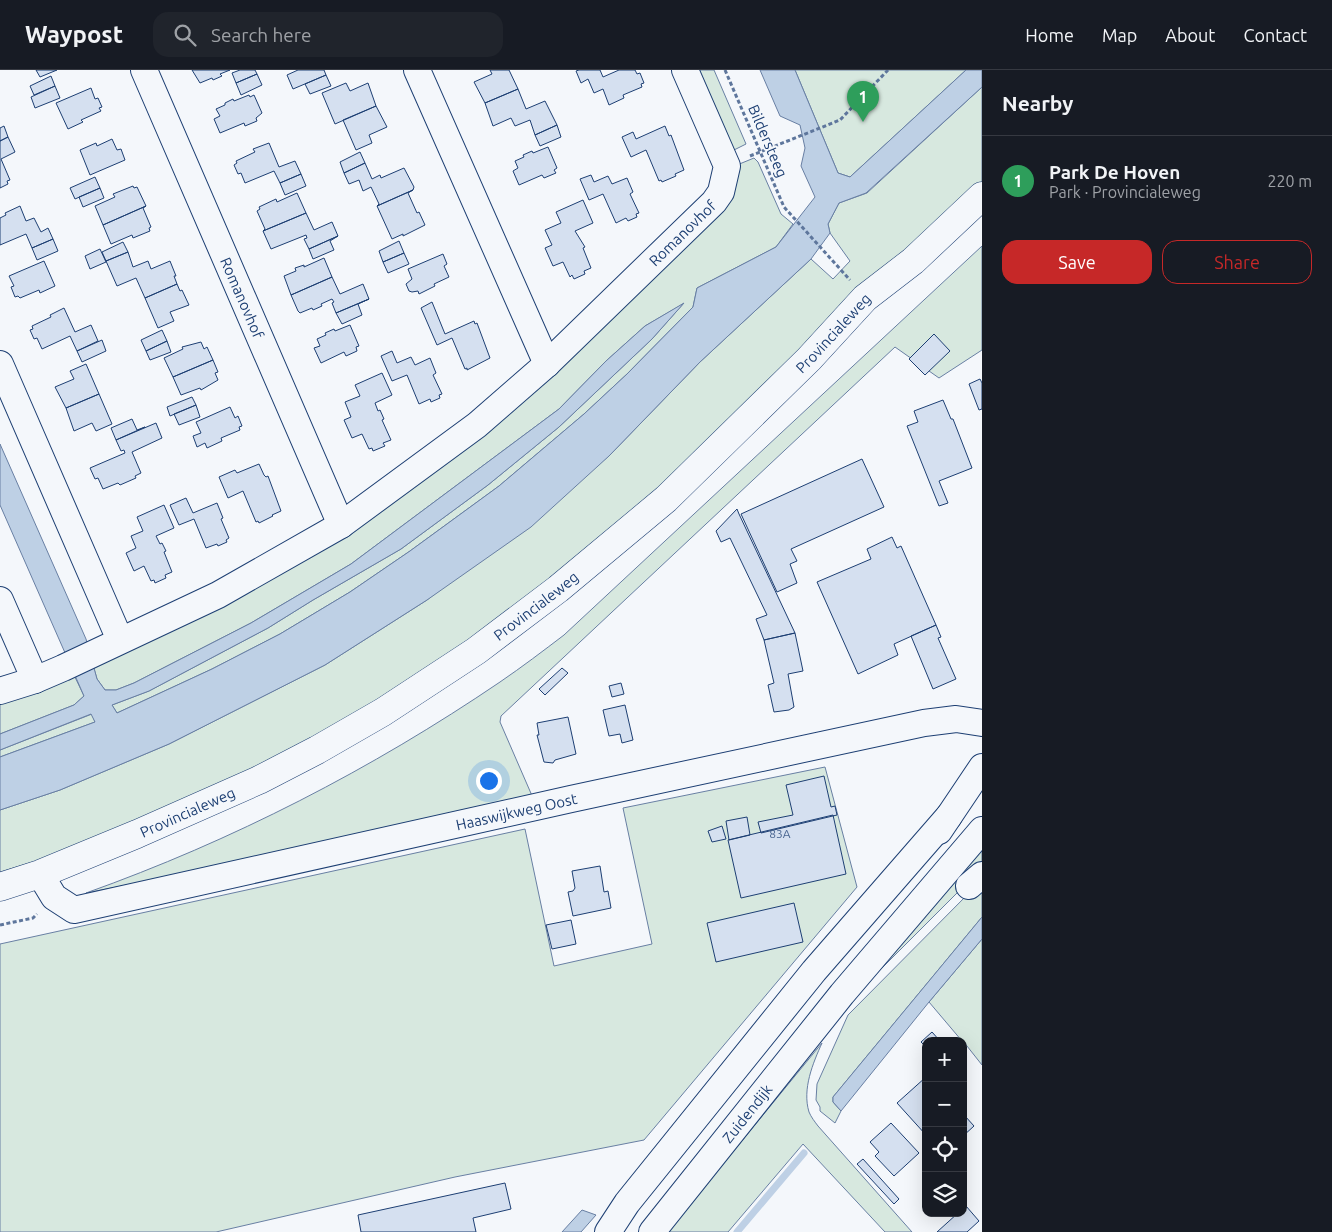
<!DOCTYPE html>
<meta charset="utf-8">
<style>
:root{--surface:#171b24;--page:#20242c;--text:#f1f3f6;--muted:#9ea1a6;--line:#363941;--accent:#c62828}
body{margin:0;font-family:Ubuntu,sans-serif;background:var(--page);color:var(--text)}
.controls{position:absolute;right:15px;bottom:15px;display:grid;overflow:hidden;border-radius:10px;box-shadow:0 5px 20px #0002}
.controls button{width:45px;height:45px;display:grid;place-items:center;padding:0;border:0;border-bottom:1px solid var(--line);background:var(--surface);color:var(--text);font:25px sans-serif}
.you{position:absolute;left:488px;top:710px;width:18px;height:18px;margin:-12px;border:4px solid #fff;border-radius:50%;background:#1a73e8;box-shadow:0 0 0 8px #1a73e833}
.badge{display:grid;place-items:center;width:32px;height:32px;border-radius:50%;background:var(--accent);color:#fff;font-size:16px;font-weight:700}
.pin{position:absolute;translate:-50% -41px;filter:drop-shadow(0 1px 2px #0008)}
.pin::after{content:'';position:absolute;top:26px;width:18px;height:15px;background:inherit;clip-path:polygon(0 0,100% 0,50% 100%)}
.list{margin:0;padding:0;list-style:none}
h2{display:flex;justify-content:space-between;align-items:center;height:65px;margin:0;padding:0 20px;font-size:21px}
h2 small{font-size:16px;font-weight:400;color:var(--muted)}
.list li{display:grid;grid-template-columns:32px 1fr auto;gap:15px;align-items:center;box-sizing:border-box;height:90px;padding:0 20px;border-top:1px solid var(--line)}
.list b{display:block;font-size:19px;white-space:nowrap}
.list p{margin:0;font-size:16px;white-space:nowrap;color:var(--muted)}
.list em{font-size:16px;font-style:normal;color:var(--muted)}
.actions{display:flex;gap:10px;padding:15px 20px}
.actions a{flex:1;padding:11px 0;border:1px solid var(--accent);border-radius:15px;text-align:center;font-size:18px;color:var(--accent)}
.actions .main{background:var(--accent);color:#fff}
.icon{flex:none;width:28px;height:28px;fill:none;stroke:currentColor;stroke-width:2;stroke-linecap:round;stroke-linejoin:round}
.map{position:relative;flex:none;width:982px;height:1162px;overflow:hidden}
header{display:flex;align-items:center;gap:30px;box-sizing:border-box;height:70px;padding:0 25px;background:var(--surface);border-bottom:1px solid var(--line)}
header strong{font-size:24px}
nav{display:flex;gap:28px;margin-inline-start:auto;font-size:18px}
.search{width:350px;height:45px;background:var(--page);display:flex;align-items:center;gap:12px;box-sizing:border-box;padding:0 18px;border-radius:15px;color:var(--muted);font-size:19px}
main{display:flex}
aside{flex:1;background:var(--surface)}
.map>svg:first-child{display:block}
.green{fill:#d7e8df;stroke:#687fa3}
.water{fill:#bed0e5;stroke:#687fa3}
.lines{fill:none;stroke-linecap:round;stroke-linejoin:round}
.stream{stroke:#bed0e5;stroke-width:7}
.building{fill:#d5e0f0;stroke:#1d3f73}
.minor-casing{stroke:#1d3f73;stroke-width:28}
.major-casing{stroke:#1d3f73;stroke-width:29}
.path{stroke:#5e769c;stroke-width:3;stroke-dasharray:4 2.5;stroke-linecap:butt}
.minor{stroke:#f4f7fb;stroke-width:26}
.major{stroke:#f4f7fb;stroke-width:28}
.labels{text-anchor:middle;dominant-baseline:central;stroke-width:4;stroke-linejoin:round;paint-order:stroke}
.number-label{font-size:12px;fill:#4b6792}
.street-label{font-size:15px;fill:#1d3f73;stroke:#f4f7fb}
</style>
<header>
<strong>Waypost</strong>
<div class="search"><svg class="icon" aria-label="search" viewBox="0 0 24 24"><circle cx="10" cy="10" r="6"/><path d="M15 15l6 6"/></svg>Search here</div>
<nav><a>Home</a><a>Map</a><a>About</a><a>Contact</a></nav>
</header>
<main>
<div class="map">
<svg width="982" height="1162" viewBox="0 0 982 1162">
<rect width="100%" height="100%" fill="#f4f7fb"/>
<path class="green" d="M695 0H714L746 74 730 82Z
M795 0H966L850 107 838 103Z
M982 17V115L572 498 354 650 179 736 46 788 0 802V740L60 720 169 674 325 595 427 530 609 386 700 292 811 189 833 209 850 191 830 163 828 154 839 133 867 123Z
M754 88 758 92 781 144 793 154 776 177 697 218 693 237 627 304 584 344 499 416 410 481 350 522 280 564 212 599 117 643 112 635 149 621 268 558 313 530 401 479 488 415 559 357 652 269 683 234 645 256 606 291 559 339 351 494 251 553 134 613 116 620H105L97 609 93 595 407 420 737 95Z
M982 176V280L939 308 895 277 501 646 500 652 533 728 147 811 86 823C232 771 372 699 500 612 522 597 543 581 564 565Z
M74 605 84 626 74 635 0 664V634Z
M92 644 95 652 0 687V680Z
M825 697 857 817 644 1070 455 1107 216 1162H0V874L525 759 554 896 652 874 623 738Z
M982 772V798L867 913Z
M982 814V847L833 1027V1032L841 1041 835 1053 820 1041V1037L816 1030 817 1014 848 945 972 820Z
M982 869V995L963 971H962L929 932Z
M822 973C813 993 802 1019 809 1042 811 1047 815 1052 818 1056L912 1162H885L803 1074 728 1162H667Z"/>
<path class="water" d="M760 0H795L838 103 850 107 966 0H982V17L866 123 839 133 828 154 830 163 811 189 700 292 609 386 531 457 427 530 325 595 169 674 60 720 0 740V687L95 652 91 644 0 680V664L74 635 84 626 0 435V374L86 569 97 609 105 620H116L134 613 251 553 351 494 559 339 606 291 645 256 684 233 652 269 559 357 488 415 401 479 313 530 268 558 149 621 112 635 117 643 212 599 280 564 350 522 410 481 499 416 584 344 627 304 693 237 697 218 776 177 815 127 801 96 805 78 800 55 780 46Z
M982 847V869L929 932 841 1041 833 1032V1027Z
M582 1140 596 1145 581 1162H562Z"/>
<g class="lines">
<path class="stream" d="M737 1162 804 1083"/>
</g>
<path class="building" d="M36 0H57L40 7Z
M192 0H230L220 4 222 6 213 10 212 8 200 13Z
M240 0H255L257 4 236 13 232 3Z
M298 0H324L326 5 293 19 287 5Z
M490 0H509L518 19 485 33 474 12 492 4Z
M579 0H600L603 7 619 0H635L637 4 640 3 644 13 641 14 642 17 623 25 624 28 609 35 603 19 594 23 588 9 581 13 576 1Z
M257 4 262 15 241 25 236 13Z
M326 5 331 16 310 24 305 14Z
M51 6 55 16 34 25 30 16Z
M346 13 350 21 368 13 376 36 335 54 322 23Z
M55 16 60 28 35 38 31 27Z
M91 18 95 29 98 28 102 37 99 38 101 41 81 50 83 52 68 59 56 33Z
M518 19 526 39 545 31 557 55 535 65 530 50 515 56 511 48 493 56 485 33Z
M249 25 250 27 254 25 262 43 256 48 257 51 245 56 244 53 220 63 214 49 220 46 216 39 225 35V33L233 29 234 31Z
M376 36 387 57 369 65 372 73 356 80 343 50Z
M557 55 561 67 540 76 535 65Z
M4 56 8 67 0 71V58Z
M665 56 669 66 671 65 684 100 675 104 676 106 662 112 661 110 659 111 646 80 631 87 622 67 633 62 636 69Z
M8 67 15 82 1 89 10 110 7 111 8 114 0 118V71Z
M112 69 117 80 121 79 125 90 90 105 80 80 96 73 97 76Z
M269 73 279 97 295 91 301 104 280 113 274 101 245 113 241 103 238 104 234 95 237 93 236 91 255 82 253 79Z
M548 77 557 98 554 100 556 103 544 108 542 105 519 115 513 101 518 98 515 91 524 87 523 85 532 81 533 83Z
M360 82 365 93 344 103 340 92Z
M365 93 372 109 380 105 381 108 404 98 414 117 413 120 377 136 379 134 371 117 363 121 359 110 349 114 344 103Z
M301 104 306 116 285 125 280 113Z
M591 105 594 112 608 106 612 114 627 108 633 122 630 124 639 143 636 144 637 147 628 151 626 148 616 153 603 124 589 130 580 109Z
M95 107 100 118 75 129 70 118Z
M133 116 134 118 137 117 146 136 103 155 95 136 115 127 113 124Z
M100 118 104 128 83 137 79 127Z
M413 120 408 123 417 143 419 142 425 155 403 166V164L392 169 377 136Z
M297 123 306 143 263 161 265 159 257 141 260 139 259 137 276 129 277 132Z
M583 130 593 153 575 161 585 177 583 178 591 198 584 201 585 204 574 209 572 205 570 207 563 192 553 196 545 178 552 175 545 160 561 153 556 142Z
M20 136 26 151 34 148 41 162 48 158 53 169 32 178 26 164 0 175V148L6 145 5 143Z
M146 136 143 138 151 157 149 158 150 161 133 168 132 165 111 174 103 155Z
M306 143 314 160 332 152 338 166 309 179 304 169 307 168 306 165 271 179 263 161Z
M338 166 330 171 334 180 313 189 309 179Z
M53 169 58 181 37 190 32 178Z
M399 171 404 183 383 192 379 181Z
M123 172 128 182 106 191 102 182Z
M100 179 106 192 90 199 85 186Z
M128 182 133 197 148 191 151 199 170 191 176 206H174L177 214 145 228 136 208 117 216 106 191Z
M404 183 409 194 388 203 383 192Z
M443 184 447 194 444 196 449 207 434 214 435 216 419 224 418 221 412 222 409 221 406 214 412 209 408 199Z
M324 188 332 207 291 225 284 206 296 201 295 198 304 195V197Z
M44 191 55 216 40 223 39 220 20 228 18 226 15 227 11 217 14 216 9 206Z
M332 207 340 224 363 214 369 229 336 243 332 233 334 232 332 229 321 234 322 236 313 240 312 238 300 243 298 241 291 225Z
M177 214 180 221 182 220 189 235 170 242 174 251 158 258 145 228Z
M369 229 358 234 362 245 342 254 336 243Z
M432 232 445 264 474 251 475 254 477 253 490 288 467 300V298L465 299 452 268 437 275 421 238Z
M64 238 75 262 91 255 98 271 77 281 70 266 42 279 37 268 34 269 30 260 33 259 32 256 51 247 50 245Z
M350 255 359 276 356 277 357 281 346 286 344 282 321 293 314 278 320 276 317 269 326 265 325 263 334 259 335 261Z
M162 260 167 271 146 281 141 270Z
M934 264 950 281 925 305 909 289Z
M102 270 106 281 82 292 77 281Z
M167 271 171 282 150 290 146 281Z
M201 272 204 279 207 277 213 290 173 307 164 288 183 279 182 277Z
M392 281 397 293 411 287 415 295 430 288 436 303 433 305 442 324 439 325 440 328 431 332 430 329 419 334 407 305 392 311 381 286Z
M213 290 218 302 215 303 218 310 201 320 200 318 181 325 173 307Z
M86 294 99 324 66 338 55 317 74 309 70 301Z
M382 303 392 325 375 333 378 341 380 340 384 349 382 350 391 370 383 373 385 376 373 381 372 378 369 379 362 364 352 368 344 350 351 347 345 332 360 326 355 315Z
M980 309 982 313V339L979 340 969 314Z
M99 324 112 354 96 361 92 353 74 361 66 338Z
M192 327 196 335 170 346 167 337Z
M943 330 951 349H953L972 398 939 411 948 433 939 436 907 356 918 352 914 341Z
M196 335 200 347 179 355 174 344Z
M230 337 235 348 238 346 242 356 239 357 240 360 221 368 222 371 207 378 205 373 197 377 193 366 201 363 196 352Z
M132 349 137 360 145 357 116 370 111 358Z
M156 353 162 368 132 382 141 403 135 406 136 408 120 415 118 413 103 419 98 408 95 409 90 398 125 383 124 380 121 381 116 370Z
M862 389 884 437 791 479 797 491 790 494 797 513 777 522 741 444Z
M259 394 264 405 266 407 268 406 281 441 272 445 273 446 259 453 258 451 256 452 243 421 228 428 219 407 235 400 237 403Z
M186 428 193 443 217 433 223 448 221 449 229 468 226 470 227 472 218 476 217 474 206 478 194 449 179 455 170 435Z
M164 435 174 458 156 466 160 474 162 473 166 481 164 482 172 502 165 505 166 508 155 513 154 510 151 511 144 496 134 501 126 483 136 478 131 466 143 461 137 447Z
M737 439 739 444 795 563 764 570 756 549 767 545 730 468 721 472 716 461Z
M892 467 897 478 901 476 936 555 894 574 898 585 858 604 817 512 871 489 867 479Z
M936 555 941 567 938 568 956 609 933 619 911 566Z
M795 563 803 601 788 604 794 637 789 640 774 642 768 615 774 613 764 570Z
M562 598 568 603 545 625 539 619Z
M621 613 624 624 612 627 609 616Z
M625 635 633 670 622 673 620 664 609 666 603 640Z
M568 647 576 684 555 690 553 693 544 692 537 665H539L537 653Z
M824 706 831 737 835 736 837 745 761 763 758 752 793 745 786 715Z
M833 745 846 804 741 828 728 770Z
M747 747 750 765 729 770 726 751Z
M722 756 726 769 712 772 708 761Z
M600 796 604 822 608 821 611 838 573 846 568 822 573 821 575 818 572 801Z
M794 833 803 872 716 892 707 853Z
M571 850 576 874 552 879 546 855Z
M932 962 940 971H926V977L921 972Z
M926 1007V1065L897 1033Z
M965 1046 974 1056 963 1066V1048Z
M891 1053 919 1083 894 1106 875 1086 879 1082 870 1072Z
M863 1089 899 1129 894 1134 857 1094Z
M505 1113 511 1139 473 1148 476 1162H361L358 1145Z
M966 1136 979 1151 967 1162H937L958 1143H963V1138Z"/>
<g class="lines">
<defs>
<g id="minor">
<path id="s1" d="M144 0 341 455"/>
<path d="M417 0 547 294"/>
<path d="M0 294 120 570"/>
<path d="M0 530 35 610"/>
<path id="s2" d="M0 621 35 610 63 598 218 525 341 455 477 355 547 294 714 132 721 122 727 96 685 0"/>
<path d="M939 761 982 697"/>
<path id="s3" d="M40 804 54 827 74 840 571 729 924 653 956 649 982 653"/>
<path d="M969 816 982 805"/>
<path d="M608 1162 627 1133 814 901 949 746"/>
<path id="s4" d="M652 1162 842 924 982 760"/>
</g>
<g id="major">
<path id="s5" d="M0 817 40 804 137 764 259 710 317 680 383 642 476 581 558 519 666 429 809 289 865 228 913 191 982 126"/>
</g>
</defs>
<use href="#minor" class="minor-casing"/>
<use href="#major" class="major-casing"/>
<path class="path" d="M725 0 784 137 850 210
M750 86 840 50 888 0
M0 855 33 848 37 844"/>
<use href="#minor" class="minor"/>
<use href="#major" class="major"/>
</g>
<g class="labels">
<g class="number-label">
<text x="780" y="763">83A</text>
</g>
<g class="street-label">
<text transform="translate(768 71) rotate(67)">Bildersteeg</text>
<text stroke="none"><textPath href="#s2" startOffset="830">Romanovhof</textPath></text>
<text stroke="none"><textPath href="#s1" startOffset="248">Romanovhof</textPath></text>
<text stroke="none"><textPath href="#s5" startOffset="1012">Provincialeweg</textPath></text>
<text stroke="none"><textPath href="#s5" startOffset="608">Provincialeweg</textPath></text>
<text stroke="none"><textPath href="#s5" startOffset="202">Provincialeweg</textPath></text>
<text stroke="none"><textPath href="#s3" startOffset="504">Haaswijkweg Oost</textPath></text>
<text stroke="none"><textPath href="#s4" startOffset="152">Zuidendijk</textPath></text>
</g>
</g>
</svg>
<div class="controls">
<button>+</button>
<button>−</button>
<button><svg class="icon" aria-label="locate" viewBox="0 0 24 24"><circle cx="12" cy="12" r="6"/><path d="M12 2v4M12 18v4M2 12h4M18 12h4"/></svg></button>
<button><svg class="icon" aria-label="layers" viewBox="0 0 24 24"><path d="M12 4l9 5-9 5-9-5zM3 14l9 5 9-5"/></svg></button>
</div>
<div class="you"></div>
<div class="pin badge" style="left:863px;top:52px;background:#2e9e5b">1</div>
</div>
<aside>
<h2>Nearby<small></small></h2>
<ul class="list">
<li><span class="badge" style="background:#2e9e5b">1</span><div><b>Park De Hoven</b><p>Park · Provincialeweg</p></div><em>220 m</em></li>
</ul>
<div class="actions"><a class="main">Save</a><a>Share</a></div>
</aside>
</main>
